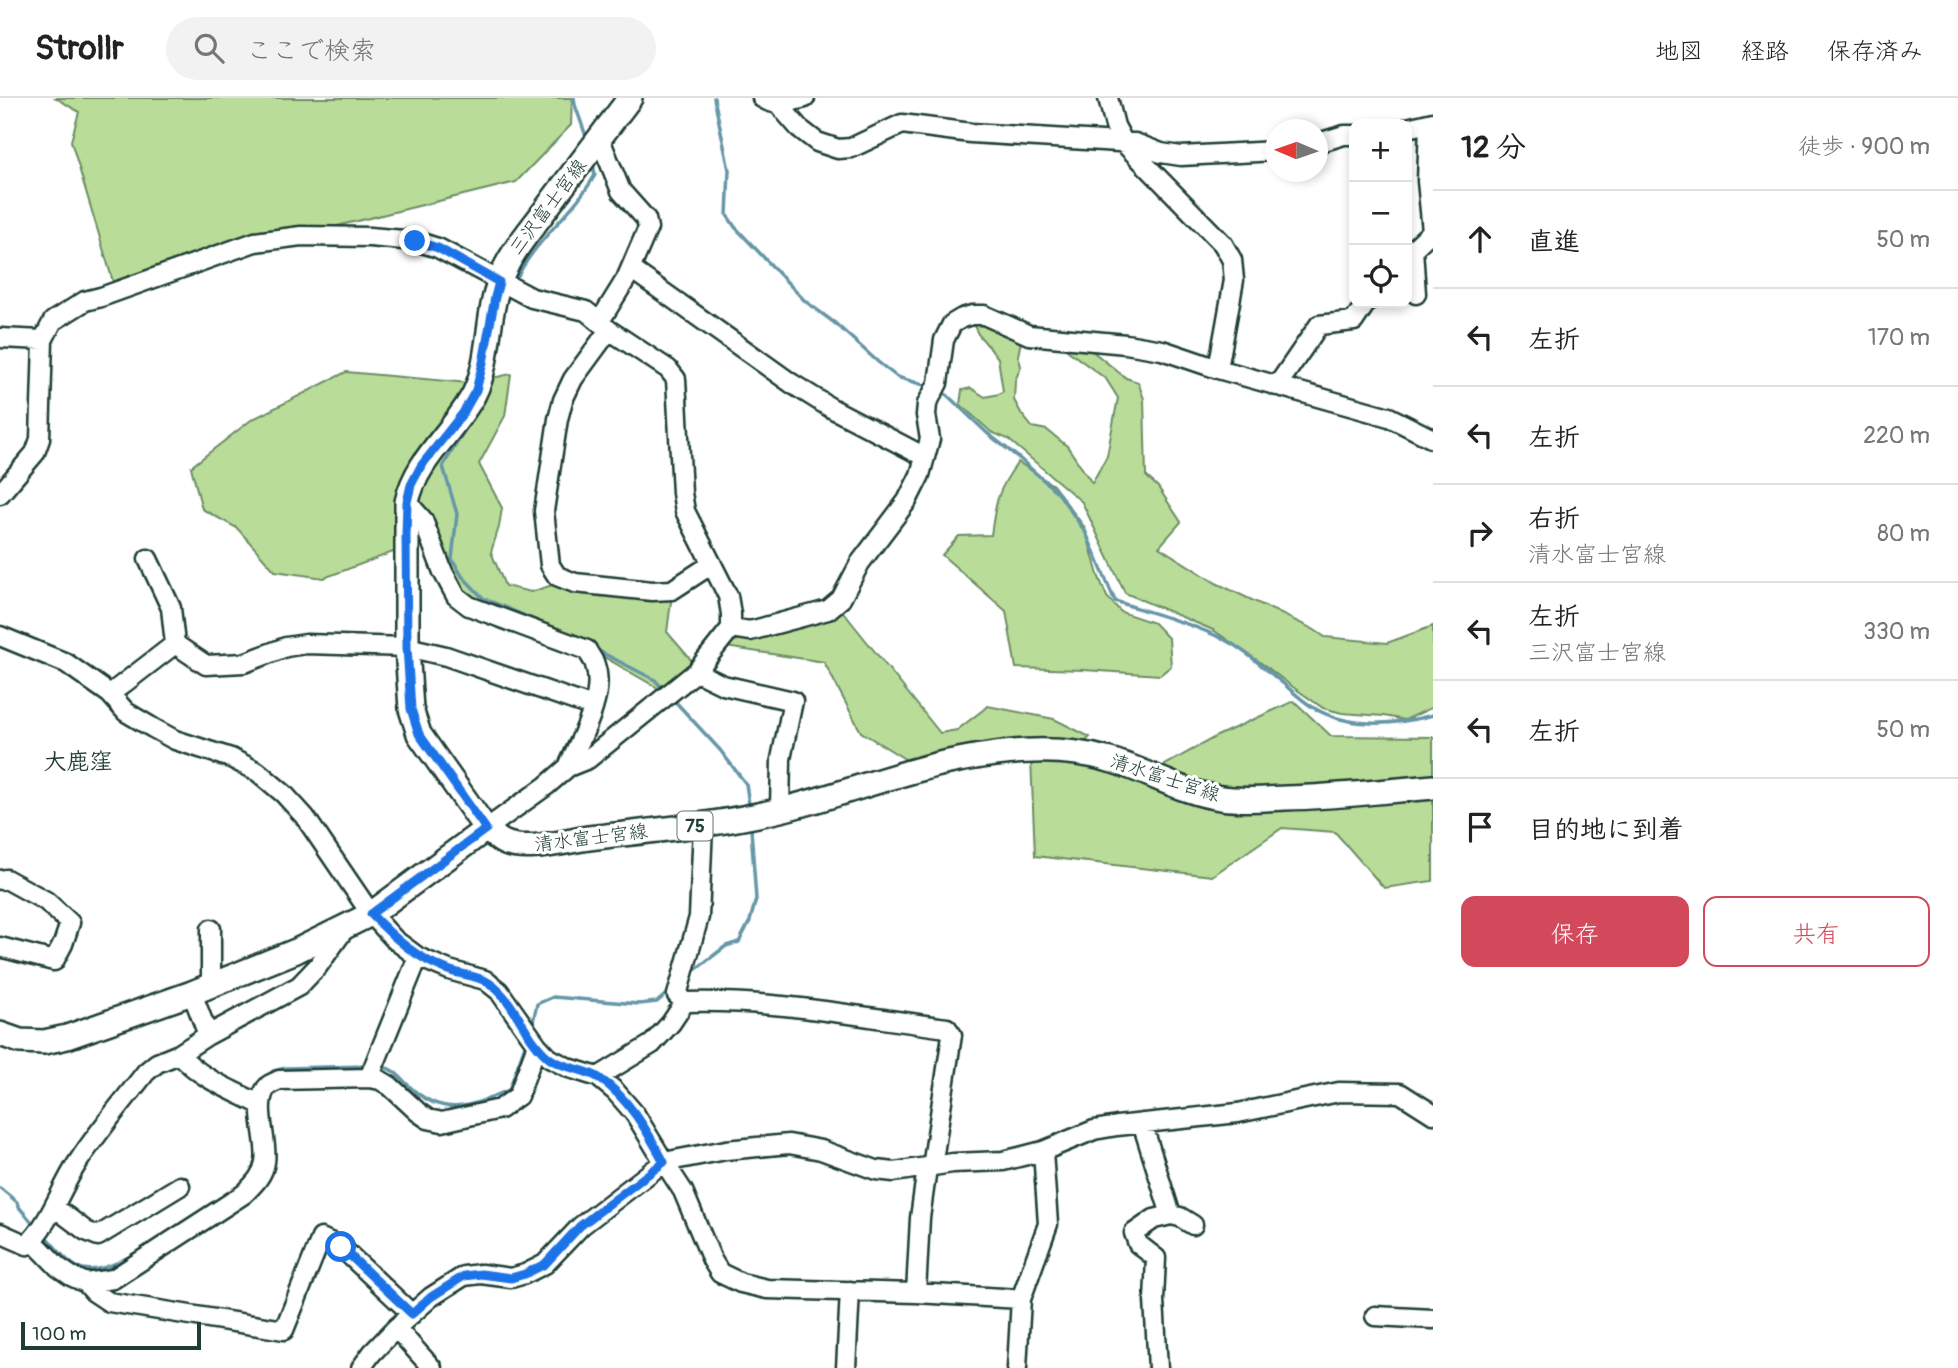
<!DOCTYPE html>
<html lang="ja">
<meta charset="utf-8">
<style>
:root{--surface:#fff;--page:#f2f2f2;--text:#222;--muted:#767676;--line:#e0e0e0;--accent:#d1495b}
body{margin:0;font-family:Pangolin,"Klee One",sans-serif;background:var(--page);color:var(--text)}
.controls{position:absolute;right:21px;top:21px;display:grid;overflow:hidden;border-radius:14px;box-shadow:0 4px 10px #0003}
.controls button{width:63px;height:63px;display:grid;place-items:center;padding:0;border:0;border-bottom:2px solid var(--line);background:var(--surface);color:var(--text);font:35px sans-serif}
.compass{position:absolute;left:1265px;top:21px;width:63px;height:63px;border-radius:50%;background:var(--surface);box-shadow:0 4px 10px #0003;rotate:272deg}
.scale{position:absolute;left:21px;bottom:18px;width:180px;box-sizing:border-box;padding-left:7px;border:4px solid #1f3d34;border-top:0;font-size:19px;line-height:24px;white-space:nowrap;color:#1f3d34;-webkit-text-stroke:5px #fff;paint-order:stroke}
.stop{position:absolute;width:21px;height:21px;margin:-16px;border:5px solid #1a73e8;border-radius:50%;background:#fff}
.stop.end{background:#1a73e8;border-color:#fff;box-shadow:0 2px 7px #0008}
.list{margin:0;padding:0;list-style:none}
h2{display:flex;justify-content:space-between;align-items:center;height:91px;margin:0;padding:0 28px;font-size:30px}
h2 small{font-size:23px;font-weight:400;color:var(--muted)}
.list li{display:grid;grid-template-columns:46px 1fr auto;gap:21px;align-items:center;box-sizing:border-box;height:98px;padding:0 28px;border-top:2px solid var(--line)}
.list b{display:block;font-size:26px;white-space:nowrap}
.list p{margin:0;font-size:23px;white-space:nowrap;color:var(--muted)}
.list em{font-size:23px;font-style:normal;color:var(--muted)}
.actions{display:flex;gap:14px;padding:21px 28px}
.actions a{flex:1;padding:16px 0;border:2px solid var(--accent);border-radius:14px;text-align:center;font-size:24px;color:var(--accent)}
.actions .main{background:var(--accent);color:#fff}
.icon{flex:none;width:38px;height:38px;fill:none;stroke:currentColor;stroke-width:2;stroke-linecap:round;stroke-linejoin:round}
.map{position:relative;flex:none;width:1433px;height:1270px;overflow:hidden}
header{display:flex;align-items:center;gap:42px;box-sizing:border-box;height:98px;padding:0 35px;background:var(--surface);border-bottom:2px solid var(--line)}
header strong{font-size:33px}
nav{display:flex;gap:38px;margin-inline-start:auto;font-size:24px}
.search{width:490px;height:63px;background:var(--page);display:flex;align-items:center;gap:18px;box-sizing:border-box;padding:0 24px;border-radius:38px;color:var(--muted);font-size:26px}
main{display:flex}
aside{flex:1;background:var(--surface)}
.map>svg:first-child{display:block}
.green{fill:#b9dd98;stroke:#6c8d66;stroke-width:2}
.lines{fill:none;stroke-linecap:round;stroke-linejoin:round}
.stream{stroke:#6696a8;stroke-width:3.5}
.minor-casing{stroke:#1f3d34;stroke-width:23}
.major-casing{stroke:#1f3d34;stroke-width:28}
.minor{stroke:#fff;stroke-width:18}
.major{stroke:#fff;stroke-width:23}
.route{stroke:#1a73e8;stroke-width:9}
.labels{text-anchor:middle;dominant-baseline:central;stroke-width:6;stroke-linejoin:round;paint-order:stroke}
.shield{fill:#fff;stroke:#627771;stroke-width:2}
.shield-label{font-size:18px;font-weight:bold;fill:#1f3d34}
.street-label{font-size:19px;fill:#1f3d34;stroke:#fff}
.quarter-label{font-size:23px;font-weight:bold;fill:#1f3d34;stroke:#fff}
</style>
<header>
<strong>Strollr</strong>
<div class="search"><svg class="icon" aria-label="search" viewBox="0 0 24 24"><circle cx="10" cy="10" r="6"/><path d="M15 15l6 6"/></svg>ここで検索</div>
<nav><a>地図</a><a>経路</a><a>保存済み</a></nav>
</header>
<main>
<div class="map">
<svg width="1433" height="1270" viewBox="0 0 1433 1270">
<rect width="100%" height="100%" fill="#fff"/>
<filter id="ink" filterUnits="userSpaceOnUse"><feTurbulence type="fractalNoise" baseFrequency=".0143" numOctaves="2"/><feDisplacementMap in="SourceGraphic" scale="14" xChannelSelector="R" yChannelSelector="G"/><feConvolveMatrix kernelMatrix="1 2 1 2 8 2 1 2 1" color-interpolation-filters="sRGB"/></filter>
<g filter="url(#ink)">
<path class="green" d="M56 0H572L571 27 516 84 292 139 114 187 71 43 79 14Z
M971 222 1021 243 1018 258 1021 268 1015 283 1014 302 1021 315 1032 329 1047 332 1067 348 1092 385 1107 358 1118 300 1106 281 1056 244 1086 248 1126 280 1138 284 1144 301 1146 378 1158 389 1181 424 1159 449 1216 485 1313 531 1325 539 1387 545 1433 528V609L1405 622 1384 618 1342 615 1323 610 1290 587 1267 569 1213 532 1125 495 1082 404 1008 341 991 334 960 306 962 292 971 290 985 299 999 296 1003 293 998 260 978 236Z
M346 274 469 285 511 276 505 318 479 366 502 410 499 429 491 454 505 488 531 494 568 482 672 496 667 534 693 564 668 596 590 551 469 508 419 418 396 453 324 480 275 473 237 430 202 411 191 369 251 322Z
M1018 364 1053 387 1085 430 1098 477 1107 499 1121 514 1154 525 1169 541 1171 568 1160 577 1084 572 1016 570 1006 513 942 457 959 438 991 437C996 402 997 393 1018 364Z
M840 510 940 635 957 632 988 608 1054 621 1090 639 1081 648H1038L998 643 959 650 913 666 861 634 824 564 719 548Z
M1294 603 1331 638 1433 639V783L1384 790 1335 734 1282 730 1212 778 1035 758 1031 660 1149 676 1217 638Z"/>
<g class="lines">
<path class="stream" d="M574 0 575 7 587 41
M714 0 729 72 727 117 735 129 805 203 836 226 878 264 897 279 931 289
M1391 26 1403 24
M515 184C533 143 573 116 595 77L593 65
M502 220 505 205 511 194
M941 294 947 297 987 335 1019 360 1059 396 1086 435 1115 503C1151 515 1191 525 1225 542 1248 554 1265 571 1285 587 1294 595 1304 604 1314 610 1349 631 1396 627 1433 617
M470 323 443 368 457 416 452 461 462 478 483 500 558 532
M593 550 655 582 664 592
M672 600 720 652 746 686 749 706
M691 875 726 848 739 844 750 823 756 801 751 731
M532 928 537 906 553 899 639 906 657 904 672 891
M381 969C393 970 399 978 408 987 443 1021 469 1009 509 992L527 942
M265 980 273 973 286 970 366 968
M0 1090 17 1104 18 1108 36 1129
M44 1137C55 1147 63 1162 77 1169 95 1178 125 1162 141 1152"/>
<defs>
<path id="minor" d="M762 0C777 10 789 4 805 0
M1108 0 1115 28 1124 45 1223 146 1232 162 1234 182 1218 271
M779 7 799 30 817 44 838 51 851 50 902 26 971 35 1135 45 1161 55 1181 58 1276 53
M1407 30 1433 24
M600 41 621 93 646 121 648 130 626 181 600 223
M1318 45 1344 37H1354
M631 171 791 285 831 310 925 359
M1416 196 1413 151 1432 133 1427 83 1429 25
M609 232 573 281 563 302 558 321 544 413 550 467 557 478 575 485 652 493 672 492 712 466
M0 240 43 242
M1277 288 1319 227 1354 223 1366 205
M0 396 35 355 40 341 43 242 53 223 85 203 101 199 255 144 301 138 370 139 415 143 438 150 532 200 586 213 609 232 668 271 676 281 682 395 685 413 728 498 731 516V530L696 574 588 661 568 669 546 688 486 731
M407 404 423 422 443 474 456 498 469 508 587 552C589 557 594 562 595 567 606 598 580 641 568 669
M148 461 171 510 175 546
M731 530 750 533 828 512 841 501 860 465 907 403 920 377 930 341 926 317 927 306 938 285 944 242 952 226 962 220 972 217H984L1029 237 1126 246 1162 252 1218 271 1389 319 1433 341
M0 538 66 565 110 596 126 614 153 630 175 642 231 660 258 674 284 696 305 719 371 816 395 842 418 859 449 872 485 882 499 893 537 947 549 960 569 970 598 979 615 993 635 1016 664 1064 726 1052 789 1046 821 1052 876 1072 894 1074 953 1065 1003 1063 1043 1053 1094 1032 1117 1028 1238 1015 1339 994 1400 995 1433 1016
M696 574 723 587 793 603 781 661 780 712
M110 596 175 546 206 567 244 565 286 549 306 546 407 549 446 558 593 609
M0 782 6 781 46 803 70 825 63 846 54 863 0 849
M211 887V831
M685 904C772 901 861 919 947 930L952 937 932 1069
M208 937 299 888 318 868 346 829
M179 956C202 982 231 991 261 1007
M598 979 652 946 671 925 685 904 677 897 699 819 703 728
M369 980 418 859
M1142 1025 1171 1117 1180 1119 1193 1127
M54 1109 86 1133 98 1138 180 1088
M0 1135 27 1147C51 1124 60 1091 78 1064 98 1033 123 1004 146 974L157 965 179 956 208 937 192 895
M32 1142 58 1169 71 1178 86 1185 113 1181 244 1096C253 1087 263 1078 265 1064 269 1043 251 1003 269 987 272 985 276 984 279 982L369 980 380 982 390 988 418 1014 428 1021 442 1024 500 1011 518 998 537 947
M86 1185 94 1194 109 1204 284 1232 321 1140 341 1149 412 1216
M916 1195 920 1120 927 1070
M1375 1218 1433 1221
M396 1230 432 1270
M361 1270 372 1255 396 1230 431 1199 464 1178 481 1176 511 1180 525 1176 545 1166 581 1128 664 1064 683 1093 712 1162 720 1175 741 1185 767 1191 916 1195 1021 1201
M846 1270 850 1193
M1017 1270 1021 1201 1048 1126 1043 1053
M1158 1270 1154 1202 1156 1160 1138 1146 1134 1135 1154 1121 1171 1117"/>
<path id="major" d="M486 731 419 636 411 611 407 549V404C416 361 454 334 474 296 491 262 486 218 500 182 510 155 529 134 546 111 574 73 602 37 630 0
M0 936 20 943 44 944 67 939 192 895 296 853 371 816 486 731C492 735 497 741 503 744 527 756 572 741 597 739 657 732 717 727 776 713 832 700 887 678 944 665 996 654 1054 646 1106 661 1145 671 1181 695 1221 700 1243 703 1264 701 1285 700 1334 699 1384 693 1433 689"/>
</defs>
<use href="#minor" class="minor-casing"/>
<use href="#major" class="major-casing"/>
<use href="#minor" class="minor"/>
<use href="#major" class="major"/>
</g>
</g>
<g class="lines" filter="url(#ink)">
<path class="route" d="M341 1149 412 1216 431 1199 464 1178 481 1176 511 1180 525 1176 545 1166 580 1128 664 1064C648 1034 628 999 599 980 584 970 564 971 549 960 524 940 516 903 489 885 477 877 461 877 448 872 416 860 394 840 371 816L486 731 419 636 411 611 407 549 406 436 407 404 411 387 421 368 463 315 476 292 483 265 495 199 499 184 438 150 415 143"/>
</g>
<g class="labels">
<rect class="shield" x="677.5" y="713.5" width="35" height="29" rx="5"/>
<g class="shield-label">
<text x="695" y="728">75</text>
</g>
<g class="street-label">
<text transform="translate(548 109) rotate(-53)">三沢富士宮線</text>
<text transform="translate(1165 680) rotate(18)">清水富士宮線</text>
<text transform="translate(591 740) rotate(-7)">清水富士宮線</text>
</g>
<g class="quarter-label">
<text x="78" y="663">大鹿窪</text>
</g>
</g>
</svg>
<div class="controls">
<button>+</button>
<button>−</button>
<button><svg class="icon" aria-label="locate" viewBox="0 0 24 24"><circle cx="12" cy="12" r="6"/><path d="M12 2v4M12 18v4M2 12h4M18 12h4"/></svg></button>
</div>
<svg class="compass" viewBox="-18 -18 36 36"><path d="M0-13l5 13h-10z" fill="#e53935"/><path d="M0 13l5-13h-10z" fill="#767676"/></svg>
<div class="scale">100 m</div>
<div class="stop" style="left:341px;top:1149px"></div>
<div class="stop end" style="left:415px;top:143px"></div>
</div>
<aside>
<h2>12 分<small>徒歩 · 900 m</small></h2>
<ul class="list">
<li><svg class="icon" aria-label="ahead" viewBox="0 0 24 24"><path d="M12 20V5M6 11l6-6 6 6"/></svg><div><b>直進</b></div><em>50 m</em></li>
<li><svg class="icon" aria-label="left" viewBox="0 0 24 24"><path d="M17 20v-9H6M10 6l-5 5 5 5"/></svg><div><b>左折</b></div><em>170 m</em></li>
<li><svg class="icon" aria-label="left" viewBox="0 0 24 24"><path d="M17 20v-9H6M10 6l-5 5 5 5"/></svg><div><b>左折</b></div><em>220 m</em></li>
<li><svg class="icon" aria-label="right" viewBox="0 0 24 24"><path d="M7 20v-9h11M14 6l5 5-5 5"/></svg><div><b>右折</b><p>清水富士宮線</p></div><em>80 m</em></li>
<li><svg class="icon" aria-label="left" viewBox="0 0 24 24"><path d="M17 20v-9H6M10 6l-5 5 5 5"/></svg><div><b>左折</b><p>三沢富士宮線</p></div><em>330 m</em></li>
<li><svg class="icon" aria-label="left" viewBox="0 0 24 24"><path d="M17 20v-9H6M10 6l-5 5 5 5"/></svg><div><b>左折</b></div><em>50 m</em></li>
<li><svg class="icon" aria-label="arrive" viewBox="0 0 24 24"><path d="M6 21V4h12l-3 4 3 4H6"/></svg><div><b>目的地に到着</b></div></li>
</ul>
<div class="actions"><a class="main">保存</a><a>共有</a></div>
</aside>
</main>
